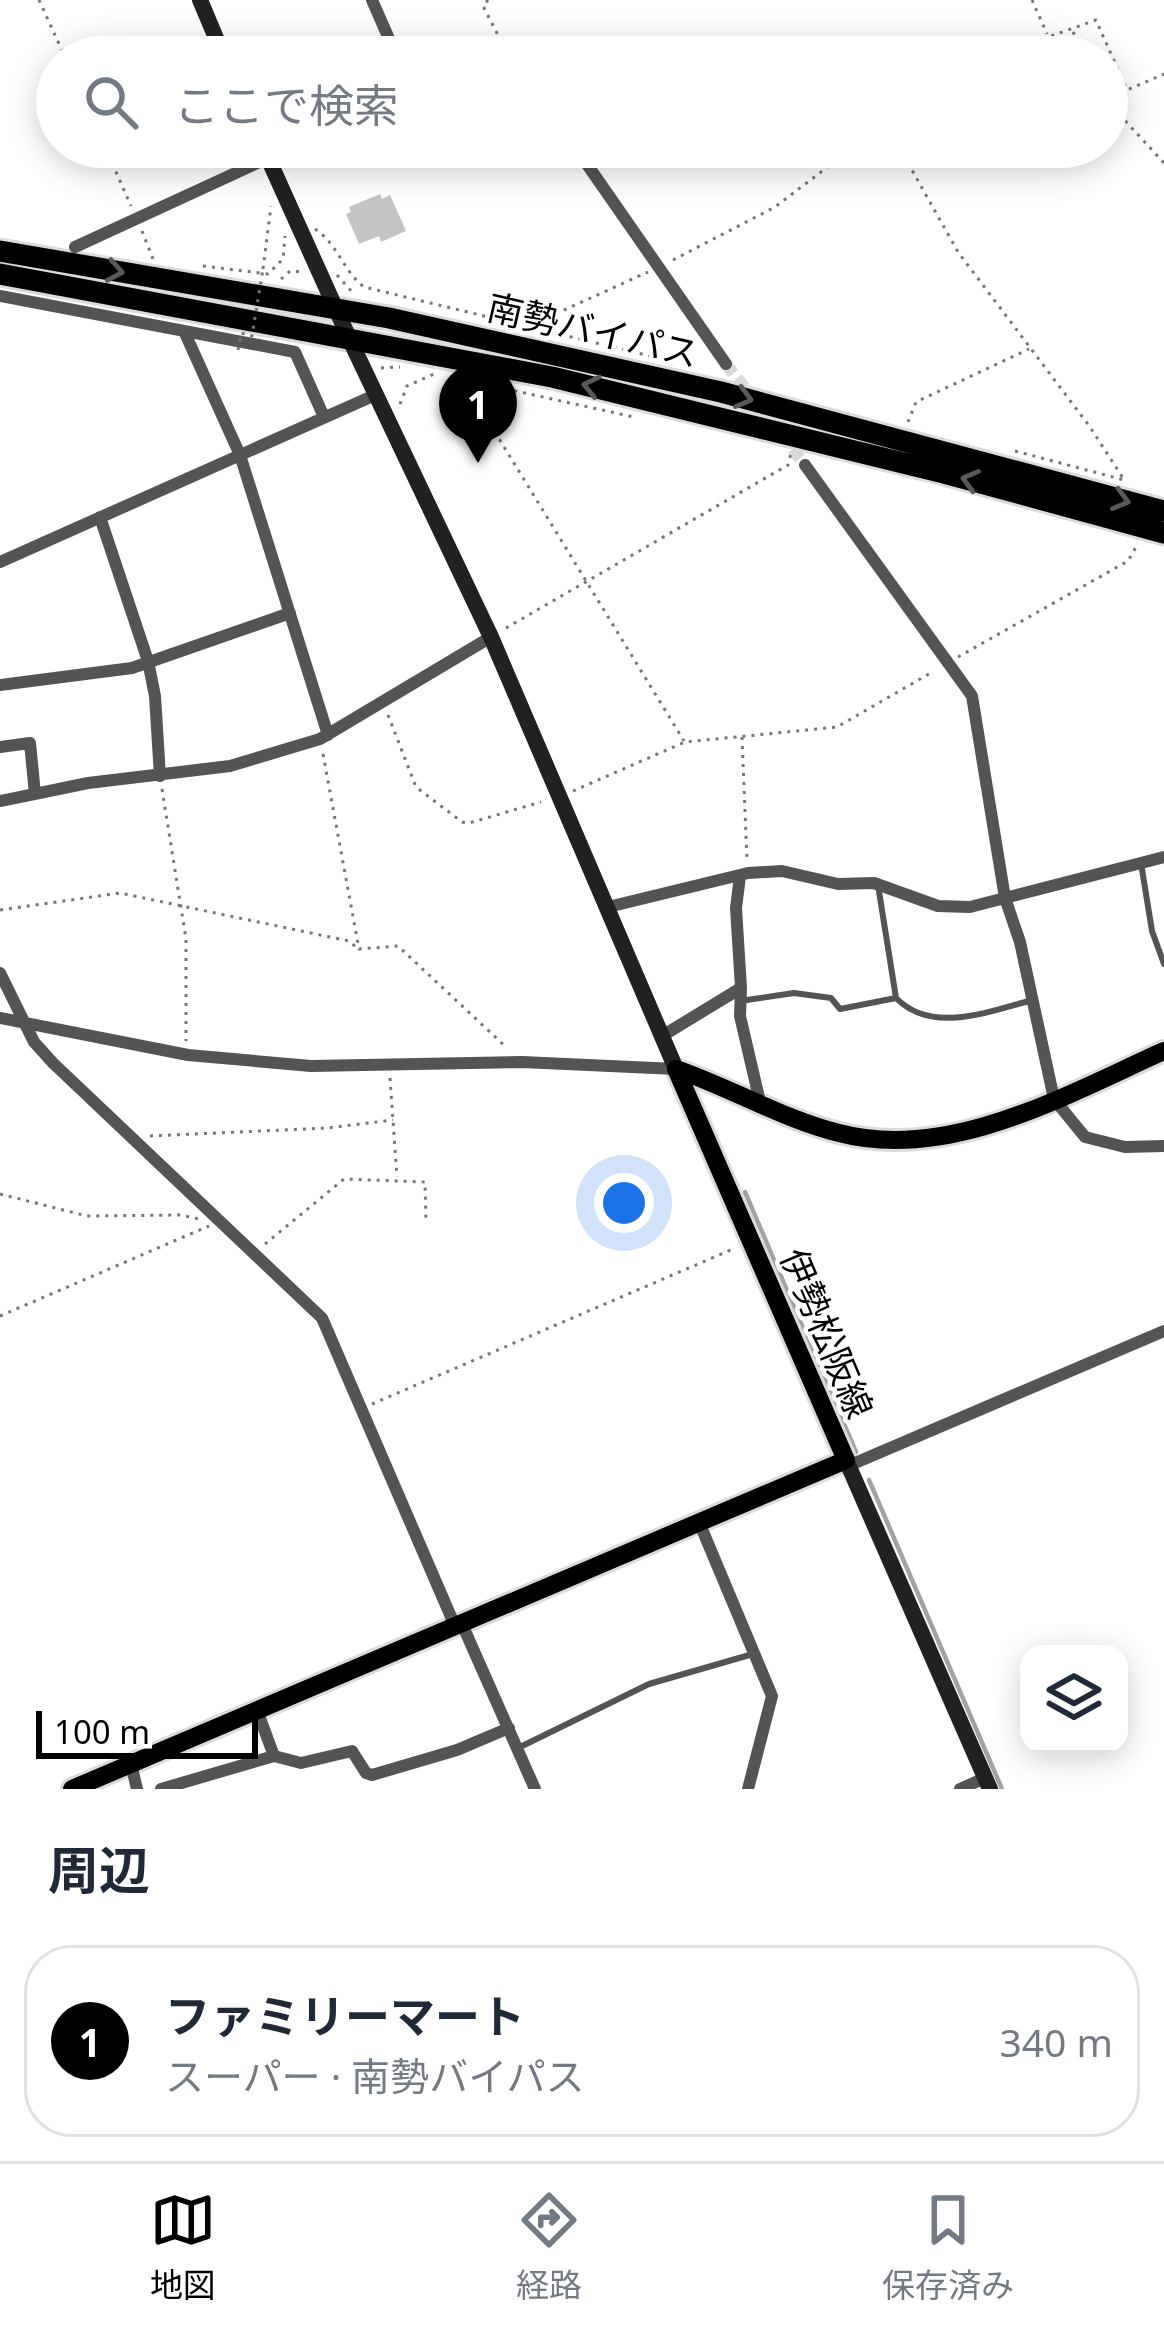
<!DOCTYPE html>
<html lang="ja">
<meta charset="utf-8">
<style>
:root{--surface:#fff;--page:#f2f2f3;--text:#1f2937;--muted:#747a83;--line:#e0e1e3;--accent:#000}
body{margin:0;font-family:"Noto Sans","Noto Sans JP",sans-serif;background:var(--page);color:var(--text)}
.controls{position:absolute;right:36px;bottom:36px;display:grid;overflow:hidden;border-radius:24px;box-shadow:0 6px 30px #0003}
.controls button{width:108px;height:108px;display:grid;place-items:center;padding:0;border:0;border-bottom:3px solid var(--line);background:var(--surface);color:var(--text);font:60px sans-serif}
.scale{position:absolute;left:36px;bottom:30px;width:222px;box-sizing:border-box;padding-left:12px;border:6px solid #000;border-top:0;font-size:33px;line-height:42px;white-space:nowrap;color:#000;-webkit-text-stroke:9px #fff;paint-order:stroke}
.you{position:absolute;left:624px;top:1203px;width:42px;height:42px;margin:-30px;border:9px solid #fff;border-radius:50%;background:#1a73e8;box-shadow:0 0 0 18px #1a73e833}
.badge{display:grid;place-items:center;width:78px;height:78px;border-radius:50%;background:var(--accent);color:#fff;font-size:39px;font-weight:700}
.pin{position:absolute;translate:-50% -99px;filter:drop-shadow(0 3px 6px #0008)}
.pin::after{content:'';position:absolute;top:63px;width:42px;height:36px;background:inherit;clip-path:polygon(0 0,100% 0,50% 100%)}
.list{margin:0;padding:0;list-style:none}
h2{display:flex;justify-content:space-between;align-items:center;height:156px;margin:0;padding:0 48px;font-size:51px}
h2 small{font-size:39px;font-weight:400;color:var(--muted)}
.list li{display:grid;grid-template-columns:78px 1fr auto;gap:36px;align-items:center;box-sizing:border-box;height:192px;margin:0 24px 24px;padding:0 24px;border:3px solid var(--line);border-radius:48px}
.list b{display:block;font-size:45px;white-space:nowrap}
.list p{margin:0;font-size:39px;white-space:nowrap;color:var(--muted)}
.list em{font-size:39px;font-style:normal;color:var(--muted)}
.icon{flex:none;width:66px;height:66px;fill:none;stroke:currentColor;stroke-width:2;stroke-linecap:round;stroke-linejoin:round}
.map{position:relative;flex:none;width:1164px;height:1789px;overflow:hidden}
.search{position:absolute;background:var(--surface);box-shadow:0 6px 30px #0003;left:36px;right:36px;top:36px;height:132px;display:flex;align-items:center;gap:30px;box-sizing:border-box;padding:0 42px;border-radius:66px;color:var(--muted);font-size:45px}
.sheet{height:372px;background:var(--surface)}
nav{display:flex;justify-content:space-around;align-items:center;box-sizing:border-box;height:168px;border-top:3px solid var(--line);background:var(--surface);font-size:33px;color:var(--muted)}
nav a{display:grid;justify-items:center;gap:6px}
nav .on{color:var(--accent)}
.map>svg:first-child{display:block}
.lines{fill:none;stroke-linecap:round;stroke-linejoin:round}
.stream{stroke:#a2a2a2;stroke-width:4.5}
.building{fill:#c4c4c4}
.street-tunnel{stroke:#d9d9d9;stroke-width:12;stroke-dasharray:12 6;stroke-linecap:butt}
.primary-casing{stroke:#dbdbdb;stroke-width:24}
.highway-casing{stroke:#dbdbdb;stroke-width:27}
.path{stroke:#767676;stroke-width:3;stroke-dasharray:3 6;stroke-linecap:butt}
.lane{stroke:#545454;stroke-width:6}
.street{stroke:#545454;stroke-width:12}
.secondary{stroke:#212121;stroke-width:16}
.primary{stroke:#000;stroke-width:18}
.highway{stroke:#000;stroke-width:21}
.path-bridge{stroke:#767676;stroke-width:3;stroke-dasharray:3 6;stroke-linecap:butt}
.oneway{stroke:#595959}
.labels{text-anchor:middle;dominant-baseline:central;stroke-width:9;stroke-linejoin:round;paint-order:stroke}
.street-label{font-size:36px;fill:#000;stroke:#fff}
</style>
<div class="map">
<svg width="1164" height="1789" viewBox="0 0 1164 1789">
<rect width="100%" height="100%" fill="#fff"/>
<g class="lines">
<path class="stream" d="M291 153 303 147
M745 1192 856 1452
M869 1480 1002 1789"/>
</g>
<path class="building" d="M380 194 382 199 390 195 406 231 381 242 379 236 359 244 346 214 351 212 349 207Z"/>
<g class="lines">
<path class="street-tunnel" d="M726 364 805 465"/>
<defs>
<path id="primary" d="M676 1069C731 1088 783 1119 839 1133 949 1162 1066 1095 1164 1051
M72 1789 846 1460 676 1069"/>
<path id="highway" d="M0 251 389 318 721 392 1164 511
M0 274 552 377 944 473 1164 533"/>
</defs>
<use href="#primary" class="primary-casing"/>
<use href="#highway" class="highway-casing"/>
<path class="path" d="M39 0 65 57
M488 0 483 6 500 39
M1032 0 1047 34
M1073 32 1085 57
M992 57 1096 20 1127 90 1164 74
M1107 101 1164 163
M105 147 131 206
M899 147 958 252 1090 427 1123 478
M315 229C338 244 343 271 364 287L675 362
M142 231 153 259
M673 260 775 207 854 147
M203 266 268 274 283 259 285 236
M263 269 271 206
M337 275 354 294
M281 279 290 271 304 272
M531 325 648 272
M381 368 400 367
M475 383 476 401 684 741
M479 383 634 417
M400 404 407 386 434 374
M908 422 916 402 1029 349
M1015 451 1128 481
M506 628 788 465 791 453
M958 657 1128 561 1136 547
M388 715 416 787 462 822 469 823 541 802
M742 737 747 860
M323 754 359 949 398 946 507 1048
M162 789 186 939V1041
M573 791 685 742 837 727 934 671
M0 910 120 893 349 941 357 948
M390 1078 397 1177
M150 1136 327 1128 393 1120
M0 1194 87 1216 180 1215 199 1219
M265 1244 344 1179 425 1182 426 1222
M0 1316 209 1226
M372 1404 733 1249"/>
<path class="lane" d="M1141 863 1152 931 1164 964
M878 885 896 998C931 1034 988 1012 1029 1001
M740 1001 794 993 831 998 840 1009 896 998
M518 1748 649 1684 753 1654"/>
<path class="street" d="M372 0 397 57
M493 57 508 51 512 57
M575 147 726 364
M75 247 268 158
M0 296 295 352 324 417
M184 331 240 455 328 735
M805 465 972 696 1005 898 1020 942 1054 1099 1085 1137 1125 1147 1164 1146
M100 517 148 661 155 696 160 776
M0 562 375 395
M0 685 132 668 290 613
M0 747 30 743 35 794
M0 801 88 783 230 766 320 739 491 637
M608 907 748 873 782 871 838 884 874 883 938 906 970 907 1164 857
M0 973 34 1042 53 1063 322 1318 455 1626
M741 988 740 1016 760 1102
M0 1018 188 1055 311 1066 522 1062 676 1069
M662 1036 741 988 736 908 740 876
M846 1460 855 1463 1164 1331
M699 1522 772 1696 748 1789
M462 1624 535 1789
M257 1710 274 1756
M131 1764 137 1789
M161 1789 274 1756 301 1763 352 1751 366 1773 372 1775 457 1750 509 1728
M960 1789 985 1778"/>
<path class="secondary" d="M200 0 224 57
M263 147 349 338 491 637 676 1069
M846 1460 990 1789"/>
<use href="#primary" class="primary"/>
<use href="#highway" class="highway"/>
<path class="path-bridge" d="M238 350 241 333 252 336 263 269"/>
</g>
<defs><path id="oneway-chevron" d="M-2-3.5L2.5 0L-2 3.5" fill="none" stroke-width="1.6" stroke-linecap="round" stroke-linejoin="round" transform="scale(3)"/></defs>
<g class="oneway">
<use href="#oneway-chevron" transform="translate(115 271) rotate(10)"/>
<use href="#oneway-chevron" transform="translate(591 386) rotate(-167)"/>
<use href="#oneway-chevron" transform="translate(744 398) rotate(15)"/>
<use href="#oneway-chevron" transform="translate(970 480) rotate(-165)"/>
<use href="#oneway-chevron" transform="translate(1121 500) rotate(15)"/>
</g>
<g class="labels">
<g class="street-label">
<text transform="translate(593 330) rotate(13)">南勢バイパス</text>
<text transform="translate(827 1333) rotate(67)">伊勢松阪線</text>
</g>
</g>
</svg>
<div class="controls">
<button><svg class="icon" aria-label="layers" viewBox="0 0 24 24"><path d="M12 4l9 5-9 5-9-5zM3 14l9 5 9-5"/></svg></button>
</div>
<div class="scale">100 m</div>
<div class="you"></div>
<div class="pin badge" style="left:478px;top:463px">1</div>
<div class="search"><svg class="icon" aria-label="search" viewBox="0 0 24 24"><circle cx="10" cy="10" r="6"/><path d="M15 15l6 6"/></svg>ここで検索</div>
</div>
<section class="sheet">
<h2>周辺<small></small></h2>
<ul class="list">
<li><span class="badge">1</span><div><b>ファミリーマート</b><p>スーパー · 南勢バイパス</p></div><em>340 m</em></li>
</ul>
</section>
<nav>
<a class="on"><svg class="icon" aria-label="map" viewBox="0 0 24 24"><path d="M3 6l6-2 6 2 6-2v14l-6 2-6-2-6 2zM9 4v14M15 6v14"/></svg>地図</a>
<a><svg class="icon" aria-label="directions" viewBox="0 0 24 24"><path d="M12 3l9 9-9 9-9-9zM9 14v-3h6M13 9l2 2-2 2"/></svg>経路</a>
<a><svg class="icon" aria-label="saved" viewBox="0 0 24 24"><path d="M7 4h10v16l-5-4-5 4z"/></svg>保存済み</a>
</nav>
